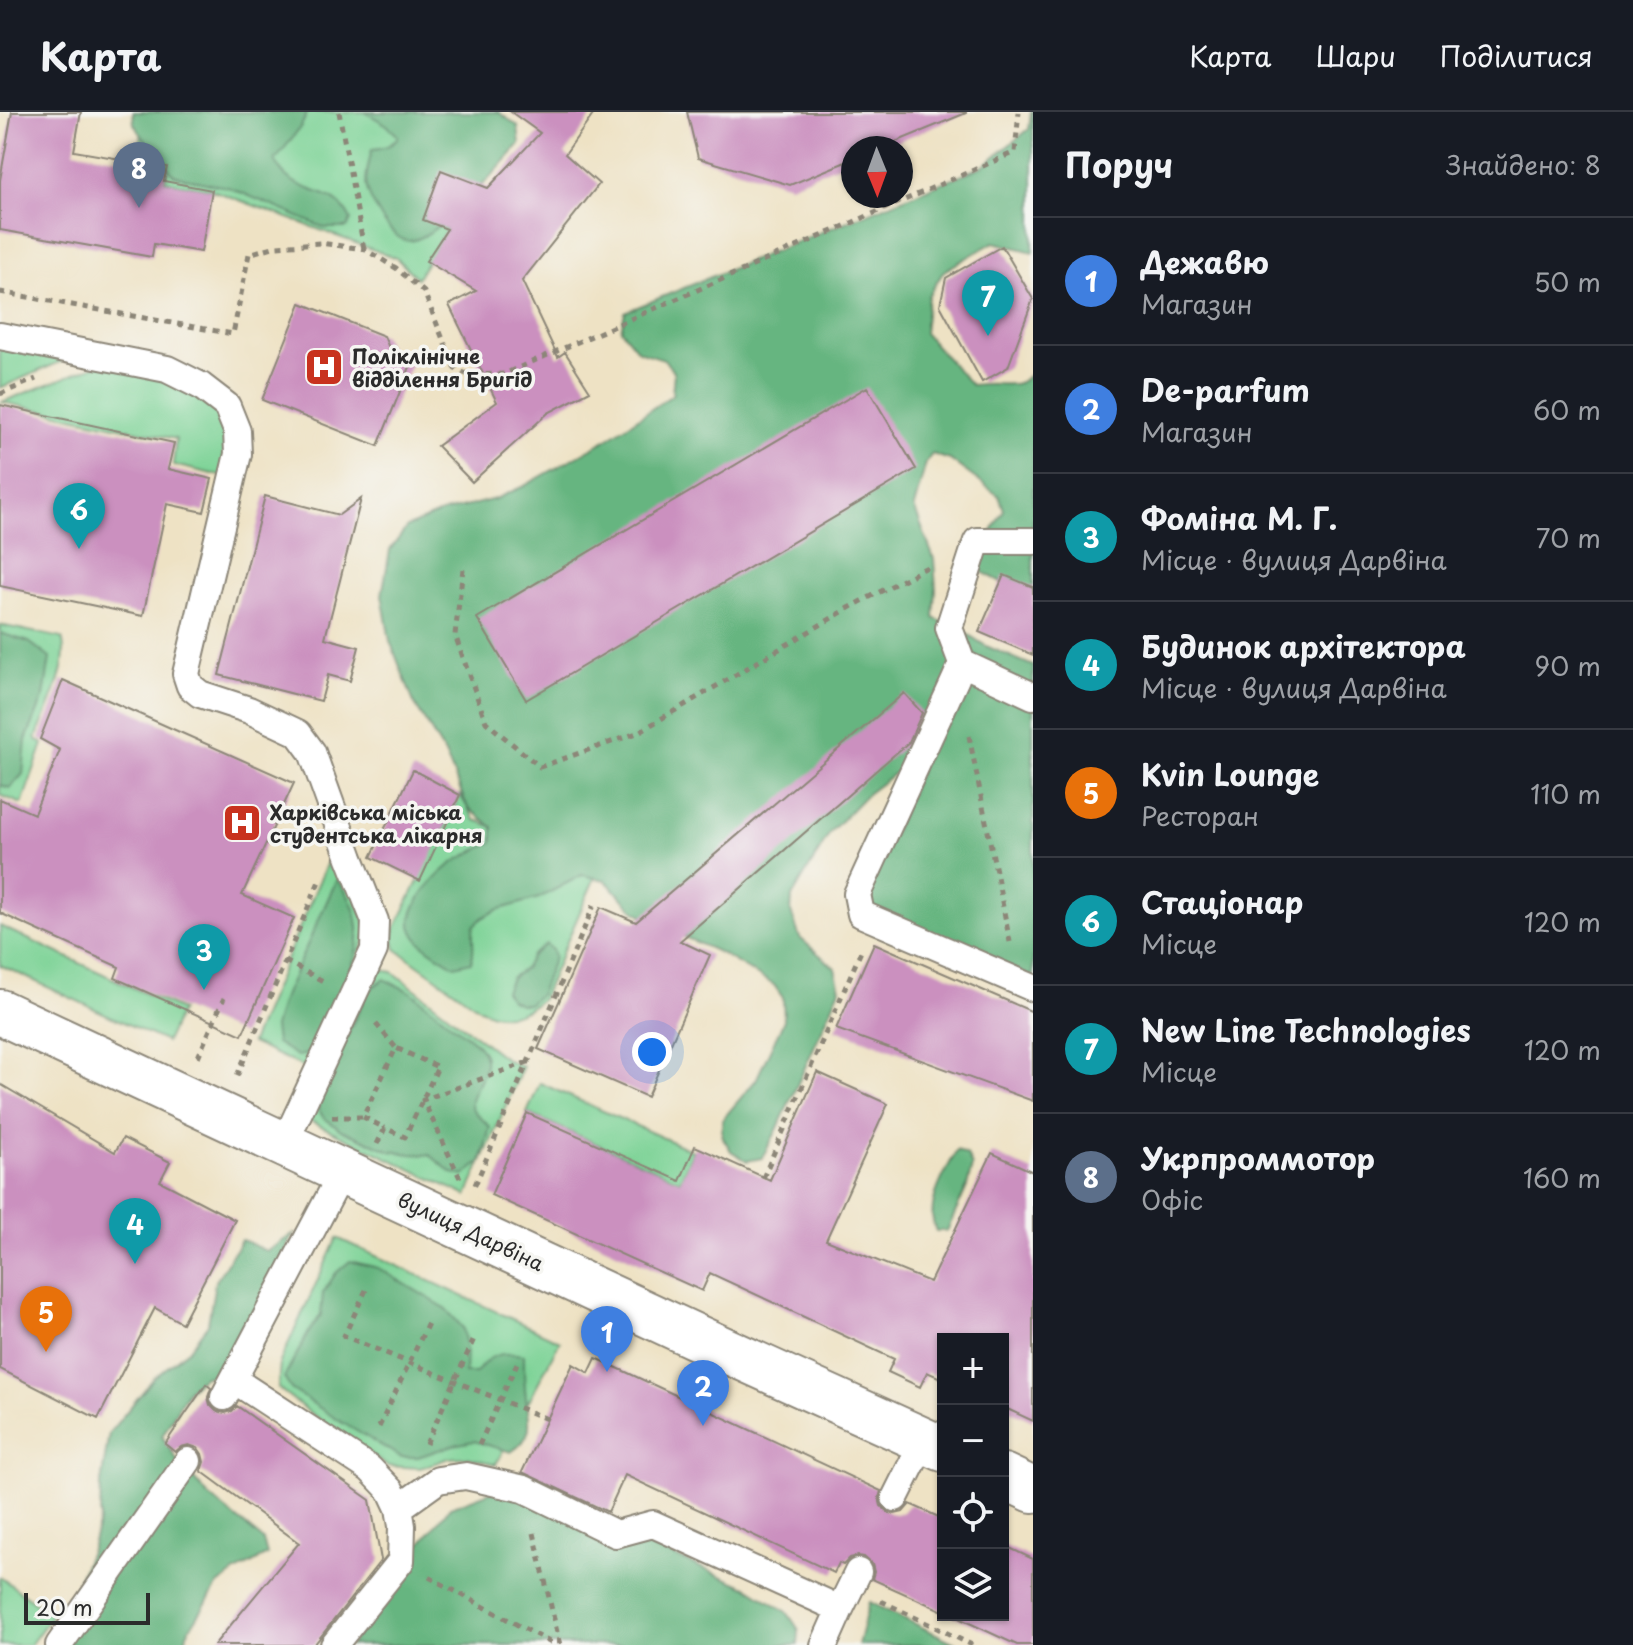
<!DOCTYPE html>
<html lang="uk">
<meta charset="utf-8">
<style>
:root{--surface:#171b24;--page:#242831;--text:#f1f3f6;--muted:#9ea1a6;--line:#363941;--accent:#b45309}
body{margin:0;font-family:"Playpen Sans",sans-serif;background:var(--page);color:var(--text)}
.controls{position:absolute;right:24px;bottom:24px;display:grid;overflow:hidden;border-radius:0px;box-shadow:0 2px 6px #0004}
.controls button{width:72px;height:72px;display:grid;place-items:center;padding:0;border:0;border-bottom:2px solid var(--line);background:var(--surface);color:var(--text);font:40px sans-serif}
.compass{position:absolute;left:841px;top:24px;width:72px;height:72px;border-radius:50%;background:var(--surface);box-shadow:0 2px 6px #0004;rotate:179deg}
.scale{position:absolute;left:24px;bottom:20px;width:126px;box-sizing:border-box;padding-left:8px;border:4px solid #2b2b2b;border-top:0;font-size:22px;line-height:28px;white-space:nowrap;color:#2b2b2b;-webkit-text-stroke:6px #f6f6f2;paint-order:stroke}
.you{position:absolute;left:652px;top:940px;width:28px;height:28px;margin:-20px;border:6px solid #fff;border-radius:50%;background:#1a73e8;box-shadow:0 0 0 12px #1a73e833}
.badge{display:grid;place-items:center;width:52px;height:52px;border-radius:50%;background:var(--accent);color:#fff;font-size:26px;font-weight:700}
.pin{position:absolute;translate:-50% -66px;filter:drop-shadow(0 2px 4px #0008)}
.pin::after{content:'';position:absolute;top:42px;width:28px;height:24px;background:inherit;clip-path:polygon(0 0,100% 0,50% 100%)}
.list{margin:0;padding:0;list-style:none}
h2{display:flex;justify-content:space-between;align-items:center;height:104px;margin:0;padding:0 32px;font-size:34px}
h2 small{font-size:26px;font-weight:400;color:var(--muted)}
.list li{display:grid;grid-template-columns:52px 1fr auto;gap:24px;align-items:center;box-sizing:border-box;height:128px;padding:0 32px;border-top:2px solid var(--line)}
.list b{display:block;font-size:30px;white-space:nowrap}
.list p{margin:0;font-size:26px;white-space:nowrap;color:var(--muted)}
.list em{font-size:26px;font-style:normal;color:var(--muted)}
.icon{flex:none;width:44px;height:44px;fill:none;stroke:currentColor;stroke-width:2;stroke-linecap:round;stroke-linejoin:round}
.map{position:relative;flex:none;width:1033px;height:1533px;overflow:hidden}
header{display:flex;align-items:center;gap:48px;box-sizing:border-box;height:112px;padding:0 40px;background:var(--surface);border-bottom:2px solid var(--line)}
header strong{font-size:38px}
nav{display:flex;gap:44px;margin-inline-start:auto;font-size:28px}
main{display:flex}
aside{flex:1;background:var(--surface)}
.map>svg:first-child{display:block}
.green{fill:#7ed397;stroke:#547f61;stroke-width:2}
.forest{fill:#66b580;stroke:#487056;stroke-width:2}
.building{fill:#cb90bf}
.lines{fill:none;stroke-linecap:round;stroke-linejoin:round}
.lane-casing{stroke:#8c8678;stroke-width:30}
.secondary-casing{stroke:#8c8678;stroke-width:48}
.path{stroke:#8c8678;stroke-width:5;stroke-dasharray:6 6;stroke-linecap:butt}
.lane{stroke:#fff;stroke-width:26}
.secondary{stroke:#fff;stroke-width:44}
.labels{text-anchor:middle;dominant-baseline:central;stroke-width:7;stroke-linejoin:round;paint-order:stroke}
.poi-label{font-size:20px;font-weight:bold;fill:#2b2b2b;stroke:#f6f6f2;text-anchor:start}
.street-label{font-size:20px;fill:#2b2b2b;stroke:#f6f6f2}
</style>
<header>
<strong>Карта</strong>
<nav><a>Карта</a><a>Шари</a><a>Поділитися</a></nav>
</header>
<main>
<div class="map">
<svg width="1033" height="1533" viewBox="0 0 1033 1533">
<rect width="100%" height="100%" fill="#f6f6f2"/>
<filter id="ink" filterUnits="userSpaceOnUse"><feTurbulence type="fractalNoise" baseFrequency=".0125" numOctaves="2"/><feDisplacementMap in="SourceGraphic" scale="16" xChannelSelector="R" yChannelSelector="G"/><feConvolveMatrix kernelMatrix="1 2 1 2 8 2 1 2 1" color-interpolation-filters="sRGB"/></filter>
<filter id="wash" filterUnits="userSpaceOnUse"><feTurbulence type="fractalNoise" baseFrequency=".006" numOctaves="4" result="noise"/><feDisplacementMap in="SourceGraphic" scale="32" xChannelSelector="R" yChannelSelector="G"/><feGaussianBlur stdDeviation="1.8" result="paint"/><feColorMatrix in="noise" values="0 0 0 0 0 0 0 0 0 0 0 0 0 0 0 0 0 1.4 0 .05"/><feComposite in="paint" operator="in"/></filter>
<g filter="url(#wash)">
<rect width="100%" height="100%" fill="#eee2c4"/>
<path class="green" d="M146 0H431L423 107 447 117 417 166 396 146 212 78 165 69 167 55 136 50Z
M0 228 76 243 0 276Z
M99 252 193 276 230 314 221 364 173 353 176 327 2 290Z
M0 513 62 526C71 553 46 600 36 627L43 632 22 692 0 683Z
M460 683 475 708 599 756 542 887C522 903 504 909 480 897L396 837 394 829V819Z
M336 729 368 820 312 959 251 931Z
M0 814 181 898 166 930 0 853Z
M375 858H382L393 860 507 948 523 954 467 1084 304 1006Z
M540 971 693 1039 680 1069 527 1001Z
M337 1126 560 1229 496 1352 466 1345 449 1346 420 1356 387 1354 309 1300 278 1276 280 1250Z
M0 1465 52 1503 30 1533H0Z"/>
<path class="forest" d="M133 0H308L301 14 275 49C278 55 282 61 287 65 311 85 335 75 351 108L347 116H325L228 75 210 72 174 63 153 39 134 12Z
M365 0H498L518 14 520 32C502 53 435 128 410 129 398 129 388 116 382 107 362 75 364 73 372 37 383 36 393 34 398 24L387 13Z
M1031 0H1033V140L994 130 944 159 928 184 924 221 971 273C980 272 989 271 997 272 1016 273 1019 273 1033 260V479L1007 473 980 459C983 436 992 417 1004 398L999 384 950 348 932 342 926 351 914 395 934 447 936 478 934 506 969 523 986 534 1033 554V865L872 797 870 775 920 658H899L867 682 831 719 792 785 791 800 800 826 835 856 840 877 777 1018 762 1046 747 1049 731 1039 722 1024V1008L756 968 784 908 783 886 774 873 720 841 660 814 633 797 605 768 582 763 539 786 497 798 482 806 474 814C471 826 476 839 471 850L455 854C441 845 418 834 412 817 405 798 434 766 449 754 461 744 479 738 493 730V715L468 696 445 642 414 591 390 529 382 483 390 438 407 415 441 401 495 387 524 374 604 329 672 283 674 261 664 247 638 239 621 218 625 200 983 54 1029 17Z
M0 521 29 530 50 546 44 584 26 628 23 662 10 676 0 673Z
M337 767C373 813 357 845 336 892 328 910 321 927 309 942L297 944 276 931 274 915 281 891Z
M546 832 552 838 554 845 540 882 528 892H520L511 888 505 879 511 866 525 856 532 843Z
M384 867 411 880 476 931C479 935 482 938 484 942 491 964 465 983 472 996 476 1003 485 1009 490 1015L481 1050 464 1064 452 1061 430 1043 411 1042 391 1039 341 1018 323 1005 315 991 368 879Z
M957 1038 967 1043 972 1054 967 1075 947 1119H936C924 1093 945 1061 957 1038Z
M295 1121 288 1133 283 1152 222 1263 204 1264 188 1278 162 1324 177 1348 209 1384 263 1428 267 1443 236 1460 218 1473 187 1521 185 1533H45L71 1485 89 1442 100 1407 101 1371 109 1321 154 1266 188 1238 208 1212 215 1170 241 1128C251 1130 257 1136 267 1139Z
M350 1149 378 1156 445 1196 463 1216 466 1237 465 1261H476C490 1241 501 1240 524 1243 524 1254 524 1266 525 1276 527 1304 539 1322 511 1340L474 1329 453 1333 418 1345H401L341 1310 291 1277 284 1266 309 1220 321 1203 323 1181 336 1161Z
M492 1379 577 1403 749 1476 787 1500 799 1518 798 1533H350L388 1482 416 1437 450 1395Z
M869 1490 959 1533H858Z"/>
<g id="blocks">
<path class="building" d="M12 0H81L74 39 167 55 164 69 212 78 201 140 154 132 152 145 0 118V68Z
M511 0H595L565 42 599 72 522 169 558 245 565 240 590 279 548 301 472 370 437 334 497 290 449 193 476 179 426 149 447 117 423 108 441 58 488 76 540 21Z
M687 0H966V1L881 36H853V47L790 73 698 46Z
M1002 134 1033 187 1008 255 982 270 940 193 946 166Z
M301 191 384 224 392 243 412 250 378 334 262 288Z
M867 275 916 357 526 588 477 506Z
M0 293 174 331 168 357 212 367 204 400 167 392 143 504 0 474Z
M265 384 339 403 361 387 325 526 359 535 350 569 328 563 321 589 219 563Z
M1004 463 1033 475V543L979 520Z
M63 568 294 671 242 783 294 806 242 923 115 866 119 855 0 801V687L34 702 60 638 40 627Z
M904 581 922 601 909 630 680 829 710 843 647 985 538 937 601 795 636 810Z
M413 658 460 683 420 769 371 745Z
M874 831 1033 900V989L836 917Z
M817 960 888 992 826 1128 930 1170 992 1041 1033 1060V1309L1003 1295V1227H943V1267L927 1260 920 1275 888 1260 894 1247 710 1161 702 1179 491 1083 527 1001 680 1069 695 1034 770 1068Z
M0 972 115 1040 123 1026 170 1050 160 1069 235 1108 182 1211 155 1196 98 1307 0 1257Z
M596 1246 881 1379 879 1386 881 1394 889 1401 895 1402 903 1400 910 1392 943 1407V1499L872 1467 874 1460 872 1452 864 1445 858 1444 850 1446 843 1453 839 1451 834 1461 625 1363 608 1400 522 1360 573 1252 589 1261Z
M206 1272 211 1276 208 1285 210 1293 216 1299 225 1301 232 1299 237 1294 370 1388 381 1448 314 1533H214L299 1431 201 1359 204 1350 202 1342 198 1336 189 1333 181 1335 175 1340 165 1332Z
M1003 1433 1033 1447V1533H1017L952 1503H1003Z"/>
</g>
</g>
<g filter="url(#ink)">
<use href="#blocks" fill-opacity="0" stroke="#8c8678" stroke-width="2"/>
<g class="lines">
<defs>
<path id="lane" d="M0 224 167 257 201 274 227 294 237 319 238 342 186 562 190 574 200 582 249 598 298 621 312 640 350 746 375 809 374 838 284 1032
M1033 429H977L949 516 962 551 956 566 857 782 861 802 1033 876
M962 551 1033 584
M234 1268 370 1357 391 1379 399 1396 402 1414 401 1449 334 1533
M224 1285 343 1059
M895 1386 924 1328
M399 1396 438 1368 466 1364 524 1377 616 1422 653 1412 840 1497 824 1533
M840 1497 858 1460
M59 1533 188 1349"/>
<path id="secondary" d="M0 900 694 1224 943 1337
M1003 1364 1033 1378"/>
</defs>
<use href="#lane" class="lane-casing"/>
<use href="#secondary" class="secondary-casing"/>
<path class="path" d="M339 0 364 137
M0 180 233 222 249 142 276 134 320 131 364 137 396 156 424 180 455 257 469 263 504 262 1015 40 1019 0
M0 282 36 267
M463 457 455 523 486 610 540 655 637 621 849 496 931 453
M969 624 1010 830
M285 849 323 869
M376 912 396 936
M198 945 224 886
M237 964 320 767
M332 1005H363
M377 1032 385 1016 405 1025 438 955 396 936 363 1005 385 1016
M460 1066 423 988 528 950
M763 1066 861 839
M475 1073 528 950 594 793
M366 1178 344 1224 547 1307
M379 1315 430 1207
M426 1332 474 1227
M479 1333 519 1247
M534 1421 560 1533
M429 1465 555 1533
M881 1489 972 1533"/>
<use href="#lane" class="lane"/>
<use href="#secondary" class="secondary"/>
</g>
</g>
<defs>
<symbol id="hospital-square" viewBox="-11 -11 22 22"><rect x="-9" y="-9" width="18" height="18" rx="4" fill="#c8321e" stroke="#f6f6f2"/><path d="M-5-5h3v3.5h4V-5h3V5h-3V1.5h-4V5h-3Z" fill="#fff"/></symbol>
</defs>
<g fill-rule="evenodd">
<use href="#hospital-square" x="302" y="233" width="44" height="44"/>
<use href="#hospital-square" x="220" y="689" width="44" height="44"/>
</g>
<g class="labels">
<g class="poi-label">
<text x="352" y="244">Поліклінічне<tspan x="352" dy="23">відділення Бригід</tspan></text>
<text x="270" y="700">Харківська міська<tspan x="270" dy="23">студентська лікарня</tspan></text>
</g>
<g class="street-label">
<text transform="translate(471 1119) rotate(25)">вулиця Дарвіна</text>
</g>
</g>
</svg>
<div class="controls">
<button>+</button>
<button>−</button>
<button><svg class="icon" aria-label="locate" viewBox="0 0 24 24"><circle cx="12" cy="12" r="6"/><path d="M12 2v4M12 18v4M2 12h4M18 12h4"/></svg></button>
<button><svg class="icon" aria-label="layers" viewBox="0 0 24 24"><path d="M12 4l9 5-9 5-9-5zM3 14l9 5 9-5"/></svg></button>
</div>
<svg class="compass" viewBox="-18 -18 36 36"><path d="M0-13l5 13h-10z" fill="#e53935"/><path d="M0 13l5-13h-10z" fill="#9ea1a6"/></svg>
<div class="scale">20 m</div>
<div class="you"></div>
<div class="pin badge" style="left:607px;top:1260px;background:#3f7fe0">1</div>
<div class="pin badge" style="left:703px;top:1314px;background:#3f7fe0">2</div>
<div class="pin badge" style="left:204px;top:878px;background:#0f9aa8">3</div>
<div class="pin badge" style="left:135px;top:1152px;background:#0f9aa8">4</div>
<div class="pin badge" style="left:46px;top:1240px;background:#e8710a">5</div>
<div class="pin badge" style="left:79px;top:437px;background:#0f9aa8">6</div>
<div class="pin badge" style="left:988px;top:224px;background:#0f9aa8">7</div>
<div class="pin badge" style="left:139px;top:96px;background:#5c6f8a">8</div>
</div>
<aside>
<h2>Поруч<small>Знайдено: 8</small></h2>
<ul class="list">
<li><span class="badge" style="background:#3f7fe0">1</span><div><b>Дежавю</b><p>Магазин</p></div><em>50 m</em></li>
<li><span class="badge" style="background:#3f7fe0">2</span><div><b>De-parfum</b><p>Магазин</p></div><em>60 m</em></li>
<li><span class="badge" style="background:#0f9aa8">3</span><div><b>Фоміна М. Г.</b><p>Місце · вулиця Дарвіна</p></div><em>70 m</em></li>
<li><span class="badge" style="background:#0f9aa8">4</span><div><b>Будинок архітектора</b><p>Місце · вулиця Дарвіна</p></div><em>90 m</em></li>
<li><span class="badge" style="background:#e8710a">5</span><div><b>Kvin Lounge</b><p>Ресторан</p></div><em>110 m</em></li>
<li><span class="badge" style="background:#0f9aa8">6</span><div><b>Стаціонар</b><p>Місце</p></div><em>120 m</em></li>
<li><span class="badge" style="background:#0f9aa8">7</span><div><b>New Line Technologies</b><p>Місце</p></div><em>120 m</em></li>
<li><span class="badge" style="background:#5c6f8a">8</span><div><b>Укрпроммотор</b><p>Офіс</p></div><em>160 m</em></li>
</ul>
</aside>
</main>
